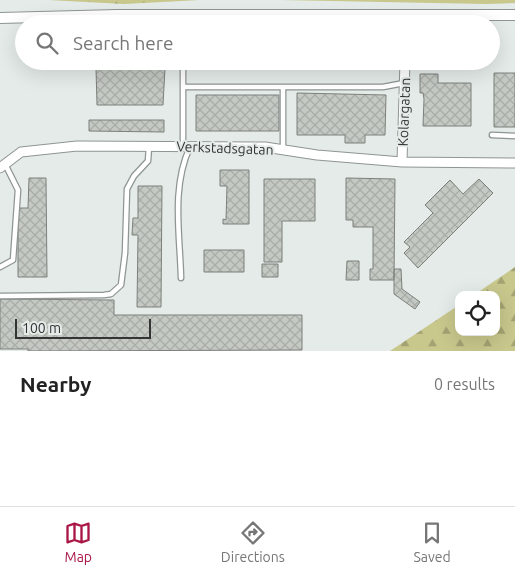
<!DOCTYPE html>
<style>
:root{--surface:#fff;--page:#f6f6f6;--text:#222;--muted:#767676;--line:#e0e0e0;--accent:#aa1646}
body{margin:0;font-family:Ubuntu,sans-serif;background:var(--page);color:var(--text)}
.controls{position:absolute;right:15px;bottom:15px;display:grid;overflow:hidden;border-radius:10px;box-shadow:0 5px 20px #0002}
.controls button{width:45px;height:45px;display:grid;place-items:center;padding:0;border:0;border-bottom:1px solid var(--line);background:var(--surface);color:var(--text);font:25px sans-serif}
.scale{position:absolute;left:15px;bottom:12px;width:136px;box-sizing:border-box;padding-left:5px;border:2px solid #333534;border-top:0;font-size:14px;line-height:18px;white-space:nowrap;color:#333534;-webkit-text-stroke:4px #e4ebe9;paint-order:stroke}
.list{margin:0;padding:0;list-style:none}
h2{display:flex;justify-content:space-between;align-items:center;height:65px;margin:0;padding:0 20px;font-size:21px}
h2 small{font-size:16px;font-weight:400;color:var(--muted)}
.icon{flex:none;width:28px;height:28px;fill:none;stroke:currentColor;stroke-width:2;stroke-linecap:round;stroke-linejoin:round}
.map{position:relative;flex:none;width:515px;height:351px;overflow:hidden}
.search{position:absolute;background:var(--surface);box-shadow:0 5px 20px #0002;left:15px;right:15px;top:15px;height:55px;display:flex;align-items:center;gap:12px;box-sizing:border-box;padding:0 18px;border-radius:28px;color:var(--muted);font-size:19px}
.sheet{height:155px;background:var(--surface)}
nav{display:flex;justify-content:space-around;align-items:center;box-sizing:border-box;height:70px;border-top:1px solid var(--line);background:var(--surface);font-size:14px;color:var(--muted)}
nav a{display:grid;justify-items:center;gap:2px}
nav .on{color:var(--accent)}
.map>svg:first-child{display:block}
.green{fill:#c8c78c}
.forest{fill:url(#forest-firs)}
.building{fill:url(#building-cross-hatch);stroke:#7d807c}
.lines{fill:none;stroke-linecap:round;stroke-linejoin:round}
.service-casing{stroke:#8e9593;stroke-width:7}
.minor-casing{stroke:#8e9593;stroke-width:11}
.tertiary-casing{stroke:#8e9593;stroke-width:12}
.service{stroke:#fff;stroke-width:4.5}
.minor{stroke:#fff;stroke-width:9}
.tertiary{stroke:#fff;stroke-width:10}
.labels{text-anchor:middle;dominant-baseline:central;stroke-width:4;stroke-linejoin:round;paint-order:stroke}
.street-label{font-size:14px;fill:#333534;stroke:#e4ebe9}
</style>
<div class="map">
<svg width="515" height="351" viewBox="0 0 515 351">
<defs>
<pattern id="forest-firs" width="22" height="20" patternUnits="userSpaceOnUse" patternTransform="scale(1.25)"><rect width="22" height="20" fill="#c8c78c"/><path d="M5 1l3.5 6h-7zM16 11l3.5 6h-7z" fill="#a3a273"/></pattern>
<pattern id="building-cross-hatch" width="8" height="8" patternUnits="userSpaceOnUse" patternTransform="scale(1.25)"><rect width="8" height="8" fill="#c4c9c3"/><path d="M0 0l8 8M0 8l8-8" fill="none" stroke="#a9ada8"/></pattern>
</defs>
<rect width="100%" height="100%" fill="#e4ebe9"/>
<path class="green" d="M280 0H515V3L487 4Z"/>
<path class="forest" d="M48 0H200L124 4Z
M515 267V351H390L459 305V332H496V295H474Z"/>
<path class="building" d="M96 68H165L163 105H97Z
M494 73H515V127H494Z
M420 74H438V83H471V126H423L424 99 423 93H420Z
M297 93 386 95 385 135H365V143H345V135H297Z
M196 95H279V131H196Z
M89 120H164V132L89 131Z
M220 170H249V224H223V219L226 220 227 186H220Z
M29 178H46L47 277H18V208H28Z
M346 178 395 179 394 280H370V269H373V227H353V220H346Z
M264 179H315V221H282V262H264Z
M479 179 493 193 418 268 404 253 410 247 404 242 433 213 425 205 450 180 463 194Z
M138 186H162L161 307H137L138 235H132L133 218H138Z
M204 250H244V272H204Z
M347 261H359V280H346Z
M262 264H278V277H262Z
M394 269H401L402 289 420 302 415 309 394 294Z
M0 299 114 300V315H302V350L28 351V349H0Z"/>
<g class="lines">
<defs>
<path id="service" d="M109 65 183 66V87
M283 87H383L404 83
M492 135 515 136
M183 147V87H283V150
M0 267 13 260 18 190 5 164
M181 278C180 235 171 187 190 147
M0 296 104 295 111 294 121 285 125 253 127 189 134 176 148 161 149 147"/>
<path id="minor" d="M402 162 405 61
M0 168 21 152 77 146 265 147 317 155 402 162 515 163"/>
<path id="tertiary" d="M0 18 117 15H515"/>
</defs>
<use href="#service" class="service-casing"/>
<use href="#minor" class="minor-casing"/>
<use href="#tertiary" class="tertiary-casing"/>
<use href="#service" class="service"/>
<use href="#minor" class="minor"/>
<use href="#tertiary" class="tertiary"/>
</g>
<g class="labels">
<g class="street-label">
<text transform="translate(404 112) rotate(-88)">Kolargatan</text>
<text transform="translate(225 148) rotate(2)">Verkstadsgatan</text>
</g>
</g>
</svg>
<div class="controls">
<button><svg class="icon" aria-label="locate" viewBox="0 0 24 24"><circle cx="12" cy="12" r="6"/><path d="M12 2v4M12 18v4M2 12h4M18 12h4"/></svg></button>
</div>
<div class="scale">100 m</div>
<div class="search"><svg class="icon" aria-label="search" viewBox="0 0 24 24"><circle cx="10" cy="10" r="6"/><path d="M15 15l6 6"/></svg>Search here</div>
</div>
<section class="sheet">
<h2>Nearby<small>0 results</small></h2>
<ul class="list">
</ul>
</section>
<nav>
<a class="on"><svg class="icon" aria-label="map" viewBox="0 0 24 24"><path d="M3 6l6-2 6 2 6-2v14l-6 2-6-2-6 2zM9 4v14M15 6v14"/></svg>Map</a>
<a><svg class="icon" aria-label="directions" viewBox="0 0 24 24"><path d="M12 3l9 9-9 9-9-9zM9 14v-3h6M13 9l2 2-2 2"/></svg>Directions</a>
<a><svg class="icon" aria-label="saved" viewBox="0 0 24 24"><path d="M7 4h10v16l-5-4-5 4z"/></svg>Saved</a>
</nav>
